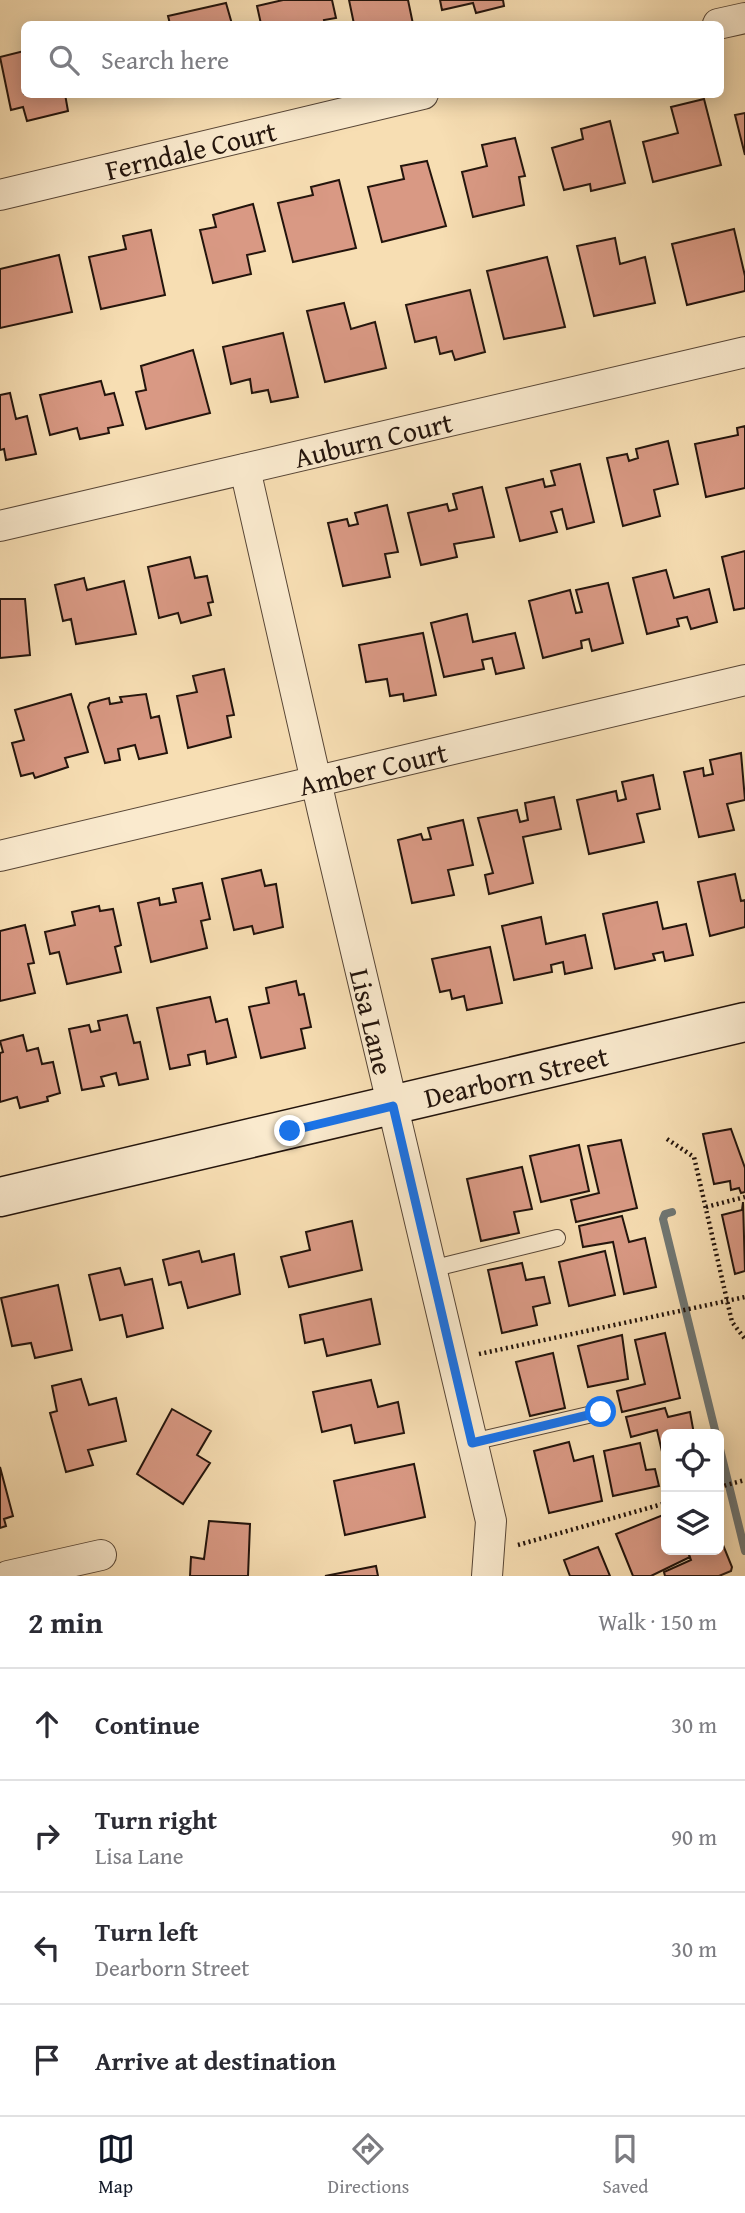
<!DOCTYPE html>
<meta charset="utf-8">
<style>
:root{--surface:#fff;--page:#f2f2f3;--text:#2b2b33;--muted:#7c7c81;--line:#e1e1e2;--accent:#111827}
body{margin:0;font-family:"Gentium Book Plus",serif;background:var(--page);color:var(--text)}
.controls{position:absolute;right:21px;bottom:21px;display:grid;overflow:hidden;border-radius:10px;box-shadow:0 4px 18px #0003}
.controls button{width:63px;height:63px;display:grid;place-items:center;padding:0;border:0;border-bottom:2px solid var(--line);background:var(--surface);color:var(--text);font:35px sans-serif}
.stop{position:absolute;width:21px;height:21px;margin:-16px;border:5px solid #1a73e8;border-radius:50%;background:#fff}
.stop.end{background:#1a73e8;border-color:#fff;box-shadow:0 2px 7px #0008}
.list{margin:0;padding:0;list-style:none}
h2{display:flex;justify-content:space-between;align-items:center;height:91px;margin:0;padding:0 28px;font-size:30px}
h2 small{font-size:23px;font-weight:400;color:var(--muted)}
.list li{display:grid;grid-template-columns:46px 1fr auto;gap:21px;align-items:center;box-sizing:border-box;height:112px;padding:0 28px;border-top:2px solid var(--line)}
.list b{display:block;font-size:26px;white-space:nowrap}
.list p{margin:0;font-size:23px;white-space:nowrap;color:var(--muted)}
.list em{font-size:23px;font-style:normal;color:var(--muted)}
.icon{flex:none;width:38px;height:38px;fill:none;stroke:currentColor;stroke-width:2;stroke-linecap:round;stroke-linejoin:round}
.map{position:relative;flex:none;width:745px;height:1576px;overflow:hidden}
.search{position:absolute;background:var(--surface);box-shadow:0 4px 18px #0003;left:21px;right:21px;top:21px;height:77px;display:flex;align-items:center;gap:18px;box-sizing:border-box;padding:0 24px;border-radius:10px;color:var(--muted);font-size:26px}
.sheet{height:539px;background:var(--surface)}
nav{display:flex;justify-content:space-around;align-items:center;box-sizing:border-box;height:98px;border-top:2px solid var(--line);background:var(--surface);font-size:19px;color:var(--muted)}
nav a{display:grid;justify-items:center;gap:4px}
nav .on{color:var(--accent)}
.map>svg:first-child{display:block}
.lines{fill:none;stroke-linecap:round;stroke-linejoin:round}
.stream{stroke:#707774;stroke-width:8}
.building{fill:#d99984;stroke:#23140c;stroke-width:2}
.lane-casing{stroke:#584636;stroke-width:18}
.street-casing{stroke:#584636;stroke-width:32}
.secondary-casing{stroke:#23140c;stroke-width:41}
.path{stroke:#23140c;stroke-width:4.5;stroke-dasharray:2 3.5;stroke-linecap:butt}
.lane{stroke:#faeace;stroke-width:16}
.street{stroke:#faeace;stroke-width:30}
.secondary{stroke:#faeace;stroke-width:38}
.route{stroke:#1a73e8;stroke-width:9}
.labels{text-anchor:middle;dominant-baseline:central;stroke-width:5;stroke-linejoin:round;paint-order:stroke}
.street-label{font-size:28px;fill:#23140c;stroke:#faeace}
</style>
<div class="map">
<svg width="745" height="1576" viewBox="0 0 745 1576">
<rect width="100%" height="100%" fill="#f7deb3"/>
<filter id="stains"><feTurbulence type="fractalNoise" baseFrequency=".00286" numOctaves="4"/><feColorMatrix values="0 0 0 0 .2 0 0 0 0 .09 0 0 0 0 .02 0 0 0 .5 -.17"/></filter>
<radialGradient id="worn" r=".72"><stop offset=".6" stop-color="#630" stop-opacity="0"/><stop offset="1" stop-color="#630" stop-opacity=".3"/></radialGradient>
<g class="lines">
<path class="stream" d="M672 1212 665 1214 663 1219 716 1434
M719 1445 745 1551"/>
</g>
<path class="building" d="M283 0H332L336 18 324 20 325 24H261L257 6Z
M349 0H408L413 24H354Z
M440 0H503L504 6 476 13 473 3 442 10Z
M226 3 232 24H170L168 16Z
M24 51V94H65L68 111 27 121 23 107 11 110 0 57Z
M704 99 721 165 653 182 643 142 678 133 671 107Z
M745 113V155L735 115Z
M610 121 625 183 591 191 590 184 564 190 552 148 583 139 581 129Z
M515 138 525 176 519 177 524 205 473 217 462 172 487 166 482 145Z
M427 161 446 226 382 242 368 187 404 179 401 166Z
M339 180 356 248 293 262 278 203 313 195 311 187Z
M253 204 265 251 247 255 251 274 213 283 200 230 216 227 213 215Z
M734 229 745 276V291L687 305 672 244Z
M151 230 165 295 101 309 89 257 126 249 123 236Z
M615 238 620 264 645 257 655 303 594 316 577 246Z
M59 255 72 312 0 328V269Z
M547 257 565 327 504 339 487 271Z
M470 290 485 352 455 360 452 351 440 354 436 337 415 342 406 305Z
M344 303 351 329 375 322 386 368 325 382 307 311Z
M283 333 298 397 271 402 268 390 252 393 250 379 231 384 223 347Z
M193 350 210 413 146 429 136 392 146 390 141 366Z
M101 381 105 395 114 393 123 425 108 428 109 433 80 439 77 428 50 435 40 395Z
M10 393 16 419 27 416 36 454 6 460 4 449 0 450V395Z
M745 426V488L706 497 695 444 738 435 737 428Z
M668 441 678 484 654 490 660 516 623 526 607 458 627 454 629 461 638 458 636 449Z
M580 464 594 522 567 529 562 509 551 512 557 532 520 541 506 488 543 479 545 487 555 485 551 471Z
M482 487 494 537 454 544 457 557 421 565 408 513 447 504 449 511 457 509 453 494Z
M387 505 398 552 385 554 390 577 343 586 328 523 347 519 349 526 358 524 355 513Z
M745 551V608L734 610 722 557Z
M190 557 195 578 207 576 213 602 208 603 211 615 181 623 178 613 159 618 148 567Z
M666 570 674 598 709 589 717 622 691 629 687 617 677 619 679 626 647 634 633 578Z
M84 578 87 590 124 581 136 634 76 644 71 619 63 621 55 585Z
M608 583 623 643 592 651 589 639 581 641 582 648 543 658 529 601 570 590 576 613 582 612 576 590Z
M0 599H25L30 655 0 658Z
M467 614 473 642 515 633 524 668 496 674 492 658 482 660 484 669 444 677 431 623Z
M423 633 436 695 404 701 403 694 390 696 387 679 366 682 359 645Z
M224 669 234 715 227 716 231 737 188 748 177 696 197 692 193 676Z
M71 694 88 752 65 758 68 767 35 778 33 773 21 776 12 743 24 740 15 710Z
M146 694 151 718 159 716 167 753 139 759 135 745 118 749 120 760 105 763 88 707 90 703 109 698 110 704 122 702 120 697Z
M741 753 745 800 727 804 734 830 699 837 684 772 703 768 704 776 713 774 710 760Z
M653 775 660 809 637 814 644 842 589 854 577 800 616 791 618 801 626 799 622 782Z
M554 797 561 829 523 837 533 883 489 894 485 875 493 873 478 818 517 810 520 822 528 820 525 803Z
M463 820 473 865 448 870 454 895 412 903 398 840 421 834 423 840 431 839 428 828Z
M261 870 265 886 276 884 283 927 254 934 252 926 234 930 222 879Z
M735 874 741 901 745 900V927L710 936 698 882Z
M202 883 210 919 201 921 207 948 151 962 138 903 159 898 160 905 176 902 173 889Z
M657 902 663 929 686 924 693 955 665 961 663 952 653 954 655 960 615 969 603 914Z
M99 906 100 911 113 909 121 945 115 947 121 972 67 984 59 952 50 954 45 932 75 925 72 912Z
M541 917 546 944 585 935 592 968 565 974 563 962 551 965 552 972 514 980 502 926Z
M25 925 34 963 28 964 35 993 0 1001V931Z
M490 947 502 1003 467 1010 464 996 452 999 450 990 440 992 432 959Z
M296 981 299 995 304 994 311 1027 301 1029 305 1048 261 1058 249 1007 269 1003 266 988Z
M210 997 216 1022 227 1019 236 1057 207 1064 205 1051 188 1055 190 1065 170 1069 157 1008Z
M127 1015 134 1043 140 1042 148 1079 119 1085 116 1073 101 1077 104 1086 82 1090 69 1029 89 1025 91 1032 100 1030 98 1021Z
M23 1035 27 1051 38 1048 42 1064 53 1062 60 1093 47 1097 48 1101 20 1108 17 1097 0 1102V1053L3 1052 0 1041Z
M731 1129 745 1168V1192L741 1193 739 1188 731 1190 730 1181 714 1184 703 1134Z
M621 1140 637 1208 576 1222 571 1200 599 1193 588 1146Z
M579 1145 589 1191 541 1202 530 1156Z
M522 1167 532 1209 514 1212 519 1233 481 1241 467 1179Z
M743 1202 745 1271 735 1274 722 1215 742 1210Z
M622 1216 629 1242 645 1238 656 1287 624 1294 613 1242 583 1247 579 1226Z
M352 1221 362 1270 289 1287 281 1257 310 1250 306 1232Z
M199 1251 202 1262 234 1254 240 1294 188 1308 181 1282 169 1285 163 1260Z
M605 1251 615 1295 569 1306 559 1262Z
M522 1263 526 1280 544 1277 550 1303 533 1307 537 1325 502 1333 488 1270Z
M120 1268 125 1285 152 1279 163 1328 127 1337 122 1315 100 1320 89 1275Z
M58 1285 72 1350 35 1358 31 1343 12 1346 1 1298Z
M371 1299 380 1344 327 1356 323 1339 305 1343 300 1315Z
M665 1333 680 1398 622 1412 617 1391 645 1384 635 1340Z
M622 1335 628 1379 588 1387 578 1346Z
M553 1353 565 1408 530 1416 516 1362Z
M81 1379 89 1405 116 1398 126 1441 88 1450 93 1465 66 1472 50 1413 57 1411 52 1386Z
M371 1380 378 1407 398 1402 404 1433 355 1443 351 1425 322 1432 313 1392Z
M665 1408 668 1417 690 1412 694 1434H666V1469L657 1430 631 1437 626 1417Z
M172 1409 211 1431 197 1455 210 1463 183 1504 137 1474Z
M569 1442 574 1461 593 1456 602 1501 549 1513 534 1451Z
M640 1443 646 1470 655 1469 659 1486 613 1496 604 1451Z
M414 1464 425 1517 345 1535 334 1481Z
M0 1467 13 1516 4 1519 6 1526 0 1528Z
M663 1515 666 1523V1550H687L690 1557 651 1576H633L616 1534Z
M209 1521 250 1524 248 1576H190L191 1557 204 1559Z
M719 1535 732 1567 731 1571 719 1576H665L664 1572 691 1560 687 1550H719Z
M598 1547 610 1576H570L564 1560Z
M376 1566 378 1576H325Z"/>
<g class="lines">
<defs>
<path id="lane" d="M431 1269 557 1238
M472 1442 601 1412"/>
<g id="street">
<path d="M718 24 745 18"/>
<path id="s1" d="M0 195 423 94"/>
<path id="s2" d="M245 469 323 812 491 1521 487 1576"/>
<path id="s3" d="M0 526 745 352"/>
<path id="s4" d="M0 856 745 680"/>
<path d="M8 1576 101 1555"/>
</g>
<g id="secondary">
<path id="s5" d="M0 1197 745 1022"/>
</g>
</defs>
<use href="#lane" class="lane-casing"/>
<use href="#street" class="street-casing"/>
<use href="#secondary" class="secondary-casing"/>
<path class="path" d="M667 1139 694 1157 732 1322 745 1339
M706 1207 745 1197
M479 1354 745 1297
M719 1487 745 1480
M518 1545 666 1503"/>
<use href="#lane" class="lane"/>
<use href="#street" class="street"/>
<use href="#secondary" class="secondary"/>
</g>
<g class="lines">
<path class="route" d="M290 1131 393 1106 472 1443 601 1412"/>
</g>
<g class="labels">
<g class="street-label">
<text stroke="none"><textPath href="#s1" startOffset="196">Ferndale Court</textPath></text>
<text stroke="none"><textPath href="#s3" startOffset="383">Auburn Court</textPath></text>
<text stroke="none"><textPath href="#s4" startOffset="383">Amber Court</textPath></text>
<text stroke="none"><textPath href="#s2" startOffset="567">Lisa Lane</textPath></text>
<text stroke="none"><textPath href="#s5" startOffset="530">Dearborn Street</textPath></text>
</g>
</g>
<rect width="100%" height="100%" filter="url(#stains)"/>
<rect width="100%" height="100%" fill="url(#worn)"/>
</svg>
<div class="controls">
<button><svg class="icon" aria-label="locate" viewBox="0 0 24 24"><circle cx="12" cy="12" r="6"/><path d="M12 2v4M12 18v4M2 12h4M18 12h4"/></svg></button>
<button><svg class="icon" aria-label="layers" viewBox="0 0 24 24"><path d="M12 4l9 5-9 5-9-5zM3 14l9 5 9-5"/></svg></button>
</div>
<div class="stop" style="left:601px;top:1412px"></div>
<div class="stop end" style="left:290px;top:1131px"></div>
<div class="search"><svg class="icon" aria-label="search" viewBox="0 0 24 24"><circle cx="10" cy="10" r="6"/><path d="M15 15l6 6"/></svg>Search here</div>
</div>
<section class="sheet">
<h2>2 min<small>Walk · 150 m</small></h2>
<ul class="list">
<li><svg class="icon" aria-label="ahead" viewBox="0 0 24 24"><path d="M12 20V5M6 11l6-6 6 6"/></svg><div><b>Continue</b></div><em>30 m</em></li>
<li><svg class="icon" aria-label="right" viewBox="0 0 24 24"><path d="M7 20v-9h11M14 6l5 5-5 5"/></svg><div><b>Turn right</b><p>Lisa Lane</p></div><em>90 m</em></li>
<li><svg class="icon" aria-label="left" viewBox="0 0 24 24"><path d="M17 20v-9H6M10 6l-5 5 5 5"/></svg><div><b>Turn left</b><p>Dearborn Street</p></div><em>30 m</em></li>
<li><svg class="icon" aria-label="arrive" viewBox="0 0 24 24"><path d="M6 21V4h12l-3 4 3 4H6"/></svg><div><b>Arrive at destination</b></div></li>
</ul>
</section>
<nav>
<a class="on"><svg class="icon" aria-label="map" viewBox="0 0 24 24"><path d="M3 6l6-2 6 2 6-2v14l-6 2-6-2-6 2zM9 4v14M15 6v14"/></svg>Map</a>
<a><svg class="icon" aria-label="directions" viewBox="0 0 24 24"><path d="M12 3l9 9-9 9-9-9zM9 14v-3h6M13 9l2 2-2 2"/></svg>Directions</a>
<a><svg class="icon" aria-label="saved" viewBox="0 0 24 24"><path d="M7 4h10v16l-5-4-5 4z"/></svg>Saved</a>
</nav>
